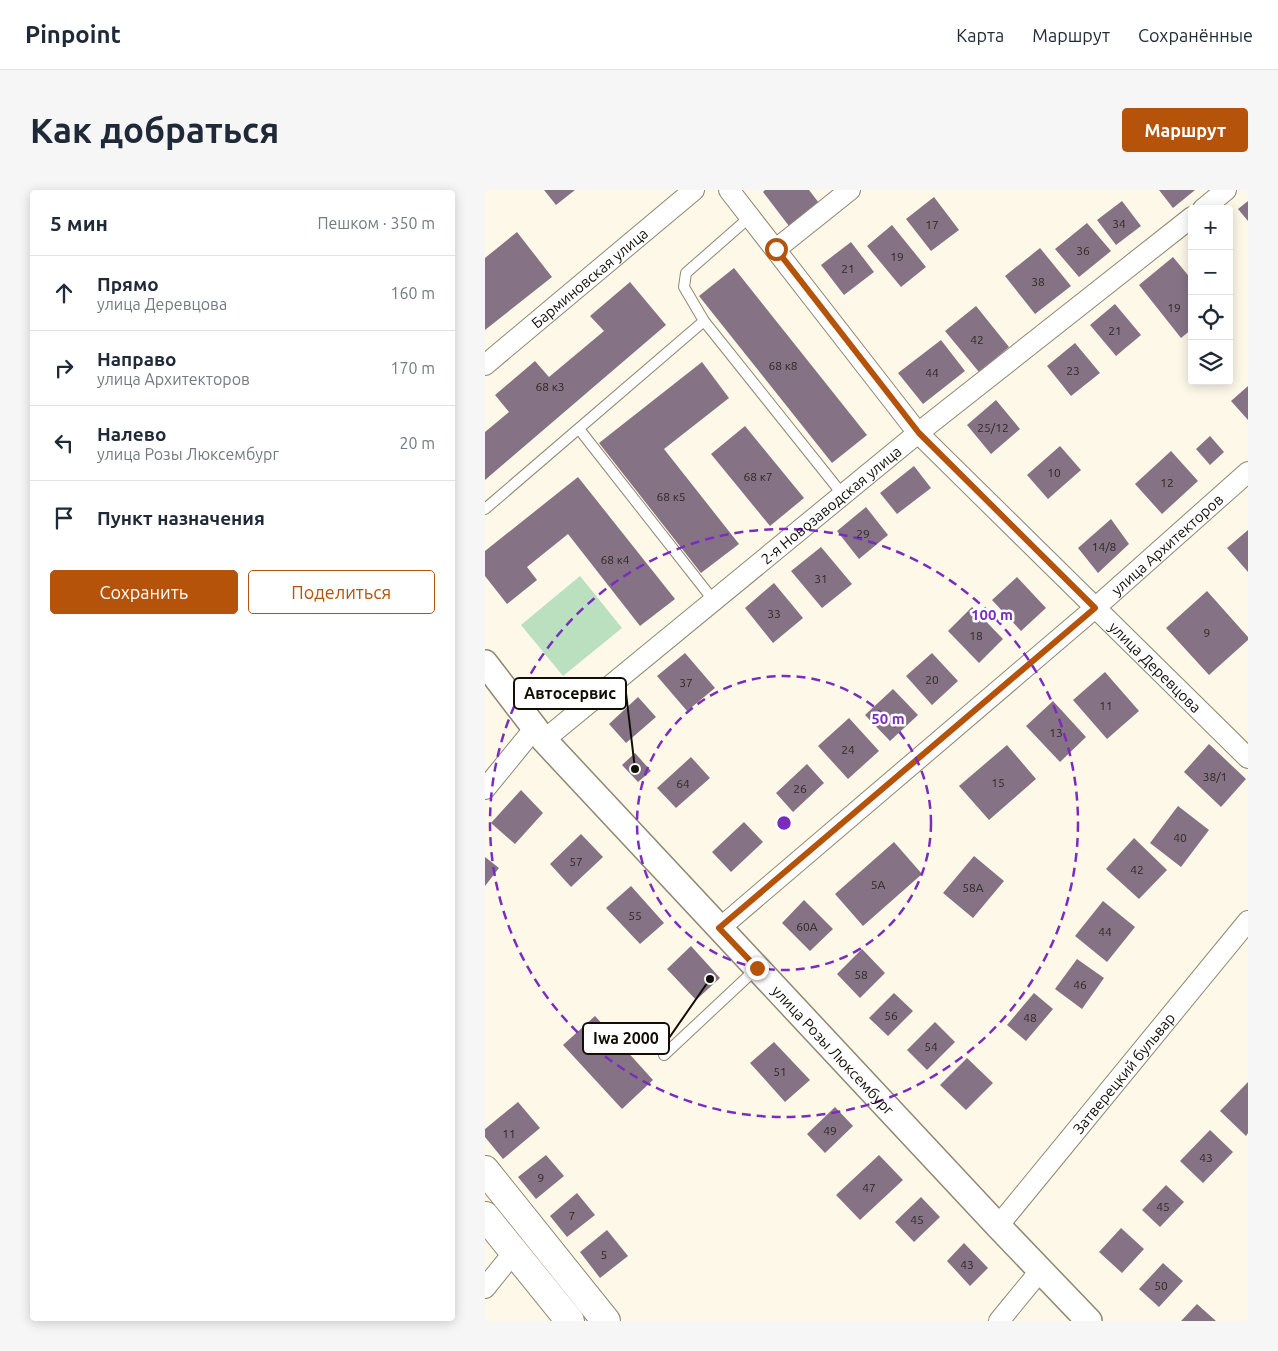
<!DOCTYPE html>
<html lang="ru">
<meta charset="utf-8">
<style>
:root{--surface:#fff;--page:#f6f6f7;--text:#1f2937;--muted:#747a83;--line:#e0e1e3;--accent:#b45309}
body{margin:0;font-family:Ubuntu,sans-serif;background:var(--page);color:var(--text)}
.controls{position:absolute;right:15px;top:15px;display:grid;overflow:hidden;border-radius:5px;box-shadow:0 2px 12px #0003}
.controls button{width:45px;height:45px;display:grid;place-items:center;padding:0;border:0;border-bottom:1px solid var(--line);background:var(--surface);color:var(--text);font:25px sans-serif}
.stop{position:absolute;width:15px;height:15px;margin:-11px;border:4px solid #b45309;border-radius:50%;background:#fff}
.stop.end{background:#b45309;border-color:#fff;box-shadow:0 1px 5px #0008}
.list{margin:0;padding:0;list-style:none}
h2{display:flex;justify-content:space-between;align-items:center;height:65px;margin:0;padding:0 20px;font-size:21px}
h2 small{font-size:16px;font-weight:400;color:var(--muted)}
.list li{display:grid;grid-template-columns:32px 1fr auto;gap:15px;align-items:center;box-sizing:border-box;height:75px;padding:0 20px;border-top:1px solid var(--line)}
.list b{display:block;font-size:19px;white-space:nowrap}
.list p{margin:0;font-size:16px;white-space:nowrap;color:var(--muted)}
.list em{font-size:16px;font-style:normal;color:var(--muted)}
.actions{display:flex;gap:10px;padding:15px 20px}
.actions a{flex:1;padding:11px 0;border:1px solid var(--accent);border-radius:5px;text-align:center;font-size:18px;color:var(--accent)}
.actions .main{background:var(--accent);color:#fff}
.icon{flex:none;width:28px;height:28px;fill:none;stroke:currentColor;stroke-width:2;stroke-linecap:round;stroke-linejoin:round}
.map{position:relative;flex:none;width:763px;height:1131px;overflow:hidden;border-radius:5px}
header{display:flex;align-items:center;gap:30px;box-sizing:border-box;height:70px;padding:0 25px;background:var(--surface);border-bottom:1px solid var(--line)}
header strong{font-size:24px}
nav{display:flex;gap:28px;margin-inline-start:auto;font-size:18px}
.intro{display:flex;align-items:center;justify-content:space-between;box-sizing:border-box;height:120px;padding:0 30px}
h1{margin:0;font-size:35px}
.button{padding:12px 22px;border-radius:5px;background:var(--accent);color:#fff;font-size:18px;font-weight:700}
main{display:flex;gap:30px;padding:0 30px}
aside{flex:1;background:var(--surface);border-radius:5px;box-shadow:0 2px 12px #0003}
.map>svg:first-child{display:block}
.green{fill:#bae0bf}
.building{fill:#857385}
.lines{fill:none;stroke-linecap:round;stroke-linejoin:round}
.service-casing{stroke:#908770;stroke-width:12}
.minor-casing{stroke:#908770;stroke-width:22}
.tertiary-casing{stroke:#908770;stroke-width:28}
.primary-casing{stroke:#908770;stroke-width:30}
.service{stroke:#fff;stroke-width:10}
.minor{stroke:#fff;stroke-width:20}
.tertiary{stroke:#fff;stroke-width:25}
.primary{stroke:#fff;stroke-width:28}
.route{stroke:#b45309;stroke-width:6}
.ring{fill:none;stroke:#7b2cbf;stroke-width:2.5;stroke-dasharray:9 6}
.labels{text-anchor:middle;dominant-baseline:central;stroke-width:5;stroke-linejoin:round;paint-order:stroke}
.number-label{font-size:12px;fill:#2e2726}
.street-label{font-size:15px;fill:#110e06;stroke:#fff}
.centre{fill:#7b2cbf;stroke:#fff;stroke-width:2.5}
.ring-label{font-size:15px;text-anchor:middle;font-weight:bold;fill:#7b2cbf;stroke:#fff;stroke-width:5;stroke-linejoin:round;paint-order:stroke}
.leader{fill:none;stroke:#110e06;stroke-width:2}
.callout-dot{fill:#110e06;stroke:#fff;stroke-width:2}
.callout{fill:#fff;stroke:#110e06;stroke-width:2}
.callout-label{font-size:16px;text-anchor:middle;font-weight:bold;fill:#110e06}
</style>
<header>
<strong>Pinpoint</strong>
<nav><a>Карта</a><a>Маршрут</a><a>Сохранённые</a></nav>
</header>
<div class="intro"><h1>Как добраться</h1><a class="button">Маршрут</a></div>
<main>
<aside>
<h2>5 мин<small>Пешком · 350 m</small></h2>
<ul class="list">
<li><svg class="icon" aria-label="ahead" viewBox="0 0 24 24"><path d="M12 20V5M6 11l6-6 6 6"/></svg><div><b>Прямо</b><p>улица Деревцова</p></div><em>160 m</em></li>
<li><svg class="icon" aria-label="right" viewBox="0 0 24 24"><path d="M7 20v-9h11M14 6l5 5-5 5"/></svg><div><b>Направо</b><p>улица Архитекторов</p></div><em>170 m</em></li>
<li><svg class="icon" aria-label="left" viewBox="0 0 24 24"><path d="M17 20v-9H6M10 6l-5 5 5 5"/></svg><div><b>Налево</b><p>улица Розы Люксембург</p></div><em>20 m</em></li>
<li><svg class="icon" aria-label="arrive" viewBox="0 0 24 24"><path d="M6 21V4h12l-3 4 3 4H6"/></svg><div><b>Пункт назначения</b></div></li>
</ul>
<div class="actions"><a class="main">Сохранить</a><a>Поделиться</a></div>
</aside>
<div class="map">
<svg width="763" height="1131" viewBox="0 0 763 1131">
<rect width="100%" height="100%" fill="#fef8e9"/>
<path class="green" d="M95 386 137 438 78 486 36 435Z"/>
<path class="building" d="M59 0H90L71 15Z
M280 0H324L334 13 304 36 278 2Z
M674 0H710L688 18Z
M449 7 474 40 446 61 421 29Z
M637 11 656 36 631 55 612 30Z
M763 11V31L753 19Z
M602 33 626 61 594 87 570 59Z
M407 35 441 77 416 97 382 56Z
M32 42 67 87 0 140V68Z
M366 52 389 82 359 105 336 75Z
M555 58 586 96 550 124 520 86Z
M688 67 707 90V139L696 148 654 95Z
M249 78 382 245 347 273 214 106Z
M145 92 181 135 0 290V242L24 222 10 205 50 171 64 187 119 141 105 126Z
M630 114 656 145 631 166 605 135Z
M491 116 524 157 494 182 460 141Z
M456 150 480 181 438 214 413 183Z
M590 153 615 183 586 206 562 176Z
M217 172 244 208 179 259 254 354 216 383 114 253Z
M763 196V230L746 211Z
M511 210 535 239 506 264 482 235Z
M260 236 319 308 285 336 226 264Z
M725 246 739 262 725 275 711 259Z
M575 256 596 280 563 309 542 285Z
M686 261 713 291 677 324 650 294Z
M429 276 446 298 412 324 395 303Z
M93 287 190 409 155 436 83 344 42 377 52 390 22 414 0 386V361Z
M381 317 403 345 374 369 352 341Z
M626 329 644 354 613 383 593 358Z
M763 340V382L742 358Z
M336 357 367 394 337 418 306 381Z
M532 387 561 418 536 441 507 410Z
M289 393 318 428 288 453 260 418Z
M722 401 763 447V450L724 485 681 438Z
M487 417 518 449 494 473 463 441Z
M200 463 230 498 202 521 172 486Z
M447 463 473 491 447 515 421 486Z
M620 482 654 521 622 549 588 510Z
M408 499 433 525 405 551 380 525Z
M153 507 171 527 141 553 124 534Z
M568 511 601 547 575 572 541 536Z
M364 528 394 561 363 589 333 556Z
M724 554 761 589 736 617 699 582Z
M522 555 551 589 504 630 474 596Z
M150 563 166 581 153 592 137 575Z
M206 567 225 588 191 618 172 598Z
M322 574 339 593 308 622 291 603Z
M36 600 58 623 30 654 6 633Z
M693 616 724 640 696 677 665 653Z
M259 632 278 652 246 682 227 662Z
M96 644 118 667 86 697 65 674Z
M649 648 682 680 654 709 621 679Z
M409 652 437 684 378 736 350 704Z
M489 666 519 691 488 728 458 703Z
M0 667 14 678 0 696Z
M146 696 179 733 155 754 121 718Z
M319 710 348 739 325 761 297 733Z
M618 711 650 737 622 772 590 746Z
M206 756 235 788 211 810 182 779Z
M377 759 400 783 375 808 352 784Z
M592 769 619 788 597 819 570 799Z
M409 803 428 821 403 846 384 828Z
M549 803 568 819 541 851 522 835Z
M110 826 168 890 137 919 78 855Z
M450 832 470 852 442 880 422 860Z
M289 852 325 890 300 912 265 873Z
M482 868 508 893 481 920 455 895Z
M763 892V943L761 946 735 921Z
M33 912 55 938 18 969 0 947V939Z
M350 917 368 936 340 963 322 944Z
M725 940 748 962 718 993 695 971Z
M61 965 79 986 51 1009 33 987Z
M394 965 418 990 375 1030 351 1005Z
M681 995 699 1012 675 1037 657 1020Z
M92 1003 110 1025 82 1047 65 1026Z
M436 1007 455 1027 429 1052 410 1032Z
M636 1038 659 1059 637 1083 614 1062Z
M122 1040 143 1066 115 1088 95 1062Z
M479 1053 503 1078 485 1096 462 1071Z
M678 1073 698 1091 674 1117 654 1099Z
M712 1114 731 1131H696Z"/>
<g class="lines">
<defs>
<path id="service" d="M266 26 201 83 199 97 219 131 358 305
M94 239 229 411
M0 319 219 131
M179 865 272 778"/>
<g id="minor">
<path id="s1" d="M244 0 433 243 763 568"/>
<path d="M718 19 741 0"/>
<path d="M291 59 365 0"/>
<path id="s2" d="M0 175 209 0"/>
<path id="s3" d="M59 550 433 243 707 27"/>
<path d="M0 599 49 539"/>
<path id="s4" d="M235 738 610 418 763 282"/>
<path id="s5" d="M513 1036 763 731"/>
<path d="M0 1098 29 1062"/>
<path d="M514 1131 555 1081"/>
</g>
<g id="tertiary">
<path id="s6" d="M0 473 59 550 513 1036 604 1131"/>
</g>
<path id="primary" d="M0 980 121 1131
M0 1026 85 1131"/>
</defs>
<use href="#service" class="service-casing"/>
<use href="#minor" class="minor-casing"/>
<use href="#tertiary" class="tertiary-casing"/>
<use href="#primary" class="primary-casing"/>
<use href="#service" class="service"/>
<use href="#minor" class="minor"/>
<use href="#tertiary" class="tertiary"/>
<use href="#primary" class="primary"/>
</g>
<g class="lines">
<path class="route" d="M272 778 234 738 610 418 434 243 291 59"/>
</g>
<g class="ring">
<circle cx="299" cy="633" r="147"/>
<circle cx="299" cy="633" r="294"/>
</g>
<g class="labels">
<g class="number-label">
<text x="634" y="33">34</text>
<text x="447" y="34">17</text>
<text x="598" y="60">36</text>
<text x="412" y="66">19</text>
<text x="363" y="78">21</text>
<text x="553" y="91">38</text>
<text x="689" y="117">19</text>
<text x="630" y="140">21</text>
<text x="492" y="149">42</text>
<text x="298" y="175">68 к8</text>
<text x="588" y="180">23</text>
<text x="447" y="182">44</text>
<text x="65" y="196">68 к3</text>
<text x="508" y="237">25/12</text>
<text x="569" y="282">10</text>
<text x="273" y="286">68 к7</text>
<text x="682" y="292">12</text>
<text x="186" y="306">68 к5</text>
<text x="378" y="343">29</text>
<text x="619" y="356">14/8</text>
<text x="130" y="369">68 к4</text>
<text x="336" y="388">31</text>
<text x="289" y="423">33</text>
<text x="722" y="442">9</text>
<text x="491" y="445">18</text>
<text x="447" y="489">20</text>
<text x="201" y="492">37</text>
<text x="621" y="515">11</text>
<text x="571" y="542">13</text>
<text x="363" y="559">24</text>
<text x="730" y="586">38/1</text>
<text x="513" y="592">15</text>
<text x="198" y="593">64</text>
<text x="315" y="598">26</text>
<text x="695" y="647">40</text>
<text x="91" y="671">57</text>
<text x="652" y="679">42</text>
<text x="393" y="694">5А</text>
<text x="488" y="697">58А</text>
<text x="150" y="725">55</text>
<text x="322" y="736">60А</text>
<text x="620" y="741">44</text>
<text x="376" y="784">58</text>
<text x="595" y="794">46</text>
<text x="406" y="825">56</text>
<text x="545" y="827">48</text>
<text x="446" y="856">54</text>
<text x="295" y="881">51</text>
<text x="345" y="940">49</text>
<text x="24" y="943">11</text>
<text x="721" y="967">43</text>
<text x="56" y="987">9</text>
<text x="384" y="997">47</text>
<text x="678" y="1016">45</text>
<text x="87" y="1025">7</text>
<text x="432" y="1029">45</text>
<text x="119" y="1064">5</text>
<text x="482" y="1074">43</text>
<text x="676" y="1095">50</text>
</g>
<g class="street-label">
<text stroke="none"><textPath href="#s2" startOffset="136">Барминовская улица</textPath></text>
<text stroke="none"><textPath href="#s3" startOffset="371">2-я Новозаводская улица</textPath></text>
<text stroke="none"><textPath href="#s4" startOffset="589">улица Архитекторов</textPath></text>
<text stroke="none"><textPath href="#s1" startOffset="641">улица Деревцова</textPath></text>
<text stroke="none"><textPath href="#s6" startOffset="521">улица Розы Люксембург</textPath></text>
<text stroke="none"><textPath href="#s5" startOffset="198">Затверецкий бульвар</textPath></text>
</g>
</g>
<circle cx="299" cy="633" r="8" class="centre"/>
<g class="ring-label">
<text x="507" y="430">100 m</text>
<text x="403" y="534">50 m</text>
</g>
<path class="leader" d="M150 579L141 503M225 789L184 848"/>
<g class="callout-dot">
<circle cx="150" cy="579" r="5"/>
<circle cx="225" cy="789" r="5"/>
</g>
<g class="callout">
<rect x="29" y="488" width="112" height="31" rx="5"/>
<rect x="98" y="833" width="86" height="31" rx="5"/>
</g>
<g class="callout-label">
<text x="85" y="509">Автосервис</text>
<text x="141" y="854">Iwa 2000</text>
</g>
</svg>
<div class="controls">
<button>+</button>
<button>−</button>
<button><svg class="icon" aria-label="locate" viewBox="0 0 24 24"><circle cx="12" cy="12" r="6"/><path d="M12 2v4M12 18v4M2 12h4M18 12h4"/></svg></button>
<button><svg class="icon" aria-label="layers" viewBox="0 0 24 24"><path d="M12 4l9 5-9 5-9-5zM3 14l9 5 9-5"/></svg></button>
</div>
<div class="stop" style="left:291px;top:59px"></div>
<div class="stop end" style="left:272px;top:778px"></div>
</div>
</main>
